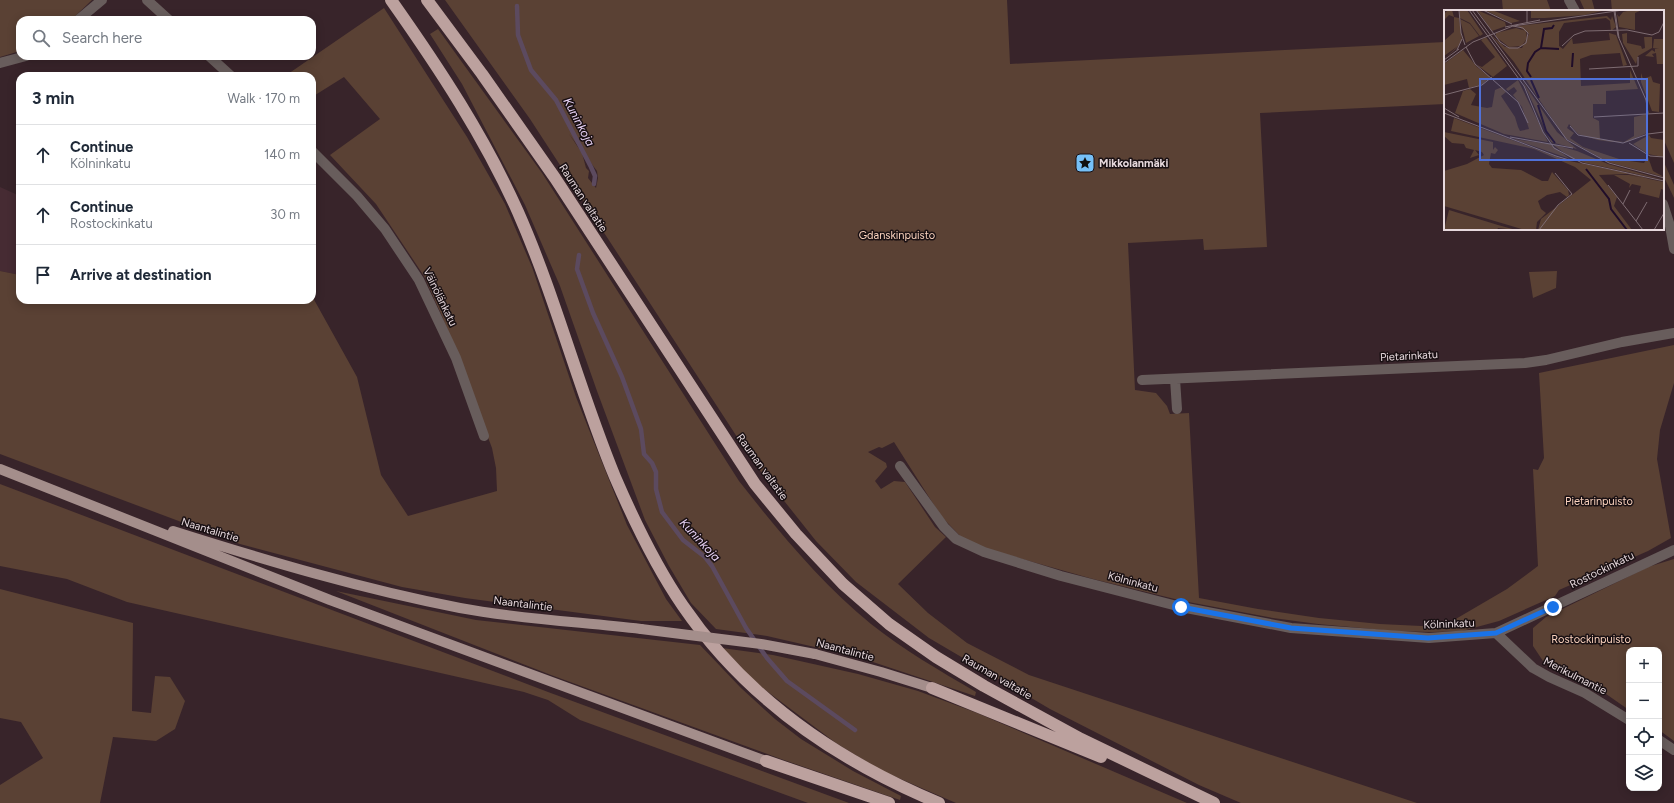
<!DOCTYPE html>
<meta charset="utf-8">
<style>
:root{--surface:#fff;--page:#f6f6f7;--text:#1f2937;--muted:#747a83;--line:#e0e1e3}
body{margin:0;font-family:Figtree,sans-serif;background:var(--page);color:var(--text)}
.controls{position:absolute;right:12px;bottom:12px;display:grid;overflow:hidden;border-radius:8px;box-shadow:0 2px 10px #0003}
.controls button{width:36px;height:36px;display:grid;place-items:center;padding:0;border:0;border-bottom:1px solid var(--line);background:var(--surface);color:var(--text);font:20px sans-serif}
.stop{position:absolute;width:12px;height:12px;margin:-9px;border:3px solid #1a73e8;border-radius:50%;background:#fff}
.stop.end{background:#1a73e8;border-color:#fff;box-shadow:0 1px 4px #0008}
.list{margin:0;padding:0;list-style:none}
h2{display:flex;justify-content:space-between;align-items:center;height:52px;margin:0;padding:0 16px;font-size:17px}
h2 small{font-size:13px;font-weight:400;color:var(--muted)}
.list li{display:grid;grid-template-columns:26px 1fr auto;gap:12px;align-items:center;box-sizing:border-box;height:60px;padding:0 16px;border-top:1px solid var(--line)}
.list b{display:block;font-size:15px;white-space:nowrap}
.list p{margin:0;font-size:13px;white-space:nowrap;color:var(--muted)}
.list em{font-size:13px;font-style:normal;color:var(--muted)}
.icon{flex:none;width:22px;height:22px;fill:none;stroke:currentColor;stroke-width:2;stroke-linecap:round;stroke-linejoin:round}
.map{position:relative;flex:none;width:1674px;height:803px;overflow:hidden}
.search{position:absolute;background:var(--surface);box-shadow:0 2px 10px #0003;left:16px;top:16px;width:300px;height:44px;display:flex;align-items:center;gap:10px;box-sizing:border-box;padding:0 14px;border-radius:12px;color:var(--muted);font-size:15px}
.panel{position:absolute;background:var(--surface);box-shadow:0 2px 10px #0003;left:16px;top:72px;width:300px;height:232px;border-radius:12px}
.map>svg:first-child{display:block}
.built{fill:#462b33}
.green{fill:#5a4134;fill-rule:evenodd}
.lines{fill:none;stroke-linecap:round;stroke-linejoin:round}
.stream{stroke:#5c4a5f;stroke-width:4.5}
.minor{stroke:#685d5c;stroke-width:10}
.major{stroke:#a48e8b;stroke-width:10}
.highway{stroke:#bca19e;stroke-width:12}
.major-bridge{stroke:#a48e8b;stroke-width:10}
.route{stroke:#1a73e8;stroke-width:5}
.labels{text-anchor:middle;dominant-baseline:central;stroke-width:3;stroke-linejoin:round;paint-order:stroke}
.poi-label{font-size:11px;font-weight:bold;fill:#e7d9dd;stroke:#191013;text-anchor:start}
.street-label{font-size:11px;fill:#e7d9dd;stroke:#191013}
.park-label{font-size:11px;fill:#fbd3be;stroke:#191013}
.water-label{font-size:12px;font-style:italic;fill:#ebd5f8;stroke:#191013}
.inset-river{fill:none;stroke:#200d29;stroke-width:2}
.inset-road{fill:none;stroke:#7e6c72;stroke-width:1}
.view{fill:#5071d9;fill-opacity:0.15;stroke:#5071d9;stroke-width:2}
.inset-edge{fill:none;stroke:#e7d9dd;stroke-width:2}
</style>
<div class="map">
<svg width="1674" height="803" viewBox="0 0 1674 803">
<rect width="100%" height="100%" fill="#38242a"/>
<path class="built" d="M0 187 20 196V275L0 271Z"/>
<path class="green" d="M0 0H92L71 20H20V51L0 57Z
M445 0H1007L1010 64 1445 42V104L1260 113 1267 247 1204 250 1203 239 1128 243 1135 390 1156 393 1167 406 1170 414 1189 413 1199 598 1258 609 1319 618 1380 624 1442 627 1507 589 1538 566 1533 469 1538 470 1544 458 1539 373 1674 345V383L1660 430 1657 459 1671 538 1648 551 1559 590 1555 596 1499 621 1462 631 1432 632 1394 631 1318 624 1273 618 1183 601 1093 579 980 547 961 537 941 516 894 442 882 448 879 447 868 452 886 463 887 467 875 481 881 489 894 481 905 482 935 527 946 537 898 584 928 613 967 643 1029 675 1417 803H1241L1199 785 1050 709 929 638 856 582 816 541 754 463 530 119ZM569 134 597 171 598 178 596 188 588 178 589 171 586 168 582 153Z
M1502 0H1547L1551 11H1503Z
M1580 0H1592L1595 11H1585Z
M1611 0H1674V163L1663 138V11H1612Z
M384 8 467 137 505 204 532 267 576 397 627 525 666 599 682 621H641L465 598 402 587 240 544 0 454V271L20 275V300H312V296L357 377 381 475 408 516 497 491 496 468 492 448 442 316 424 276 376 204 330 155 380 119 344 77 312 97V76H285Z
M438 29 542 173 739 481C779 532 821 583 871 624 904 650 940 671 976 692L975 696 858 657 767 636 716 629 691 603 669 566 645 520 597 391 560 286 525 205 462 84 430 34Z
M1663 160 1674 185V198L1663 175Z
M1557 271 1556 288 1533 298 1529 272Z
M0 484 548 692 849 803H808L580 720 548 700 524 692 127 602 67 579 0 566Z
M1674 559V741L1659 730V650H1629V710L1586 680 1545 664 1533 646V628L1546 617 1648 567Z
M0 589 133 623 132 711 151 713 155 676 170 677 185 701 175 729 156 741 113 737 100 803H0V785L43 758 21 722 0 718Z
M336 591 476 620 700 645 741 688 775 719 801 739 853 771 901 796 900 800 781 759 551 675Z
M722 648 773 655 858 674 918 691 977 713 1187 803H956L880 770 836 743 756 683Z"/>
<g class="lines">
<path class="stream" d="M517 6 518 35 531 70 556 100 591 167 595 176 594 184
M579 255 577 269 593 313 622 377 641 429 644 454 652 463 656 472V489L662 512 683 540 705 557 712 566 746 628 767 658 787 681 855 730"/>
<path class="minor" d="M147 0 169 20
M1569 0 1575 11
M78 20 102 0
M209 56 231 76
M0 63 26 56
M312 151 357 196 385 229 419 280 456 358 484 436
M1663 204 1670 226 1674 249
M1175 379 1177 409
M1142 380 1525 363 1546 360 1622 342 1674 333
M900 466 944 527 956 539 984 552 1061 576 1181 607 1291 628 1429 638 1496 633 1674 550
M1496 633 1533 668 1549 677 1585 693 1629 720
M1659 740 1674 750"/>
<path class="major" d="M0 469 330 600 766 761
M173 531C268 561 362 589 460 608 519 619 581 622 641 629
M815 654 881 672 932 688"/>
<path class="highway" d="M391 0C439 68 484 136 518 212 556 298 579 390 615 477 634 521 656 567 683 606 746 698 838 761 939 803
M427 0 482 74 555 178 755 484 796 534 843 584 889 624 936 657 984 686 1081 739 1214 803
M932 688 1101 757
M766 761 889 803"/>
<path class="major-bridge" d="M641 629 761 644 815 654"/>
</g>
<g class="lines">
<path class="route" d="M1181 607 1291 628 1428 638 1496 633 1553 607"/>
</g>
<defs>
<symbol id="sight-square" viewBox="-11 -11 22 22"><rect x="-9" y="-9" width="18" height="18" rx="4" fill="#76c0f7" stroke="#191013"/><path d="M0-6L1.8-2.2L6-1.7L2.9 1.2L3.7 5.4L0 3.3L-3.7 5.4L-2.9 1.2L-6-1.7L-1.8-2.2Z" fill="#111"/></symbol>
</defs>
<g fill-rule="evenodd">
<use href="#sight-square" x="1074" y="152" width="22" height="22"/>
</g>
<g class="labels">
<g class="poi-label">
<text x="1099" y="163">Mikkolanmäki</text>
</g>
<g class="street-label">
<text transform="translate(583 198) rotate(57)">Rauman valtatie</text>
<text transform="translate(440 297) rotate(64)">Väinölänkatu</text>
<text transform="translate(1409 356) rotate(-3)">Pietarinkatu</text>
<text transform="translate(762 467) rotate(54)">Rauman valtatie</text>
<text transform="translate(210 530) rotate(17)">Naantalintie</text>
<text transform="translate(1602 570) rotate(-26)">Rostockinkatu</text>
<text transform="translate(1133 582) rotate(15)">Kölninkatu</text>
<text transform="translate(523 604) rotate(7)">Naantalintie</text>
<text transform="translate(1449 624) rotate(-2)">Kölninkatu</text>
<text transform="translate(845 650) rotate(15)">Naantalintie</text>
<text transform="translate(1575 676) rotate(27)">Merikulmantie</text>
<text transform="translate(997 677) rotate(30)">Rauman valtatie</text>
</g>
<g class="park-label">
<text x="897" y="235">Gdanskinpuisto</text>
<text x="1599" y="501">Pietarinpuisto</text>
<text x="1591" y="639">Rostockinpuisto</text>
</g>
<g class="water-label">
<text transform="translate(579 122) rotate(62)">Kuninkoja</text>
<text transform="translate(700 540) rotate(47)">Kuninkoja</text>
</g>
</g>
<g transform="translate(1444 10)">
<rect width="220" height="220" fill="#38242a"/>
<path d="M4 0H8L10 7 15 8 18 30 13 38 0 49 14 36 0 46V31L10 22V7L5 5 0 10V4ZM16 0H23L39 24 36 26 26 13 16 8ZM33 0 61 12 62 16 48 21ZM41 0H48L76 11 67 13ZM87 0H162L141 5 101 8H87ZM187 0H198L191 3V20L175 17 173 4 175 7 179 2ZM163 6 167 10 168 6 171 14 172 17 167 21 166 11 162 8 120 13 115 22V36L119 39 128 28 129 34 166 30 165 23 172 25 183 55 179 56 176 43 147 45 136 49 137 76 186 73V60L194 79 162 81V94H149V108L155 111 156 129 180 132 190 126V107L204 104 203 123 183 132H168L154 130 134 124 125 114 123 118 130 123 126 128 139 137 178 150 200 153 204 147 209 161 220 167 164 152 121 128 70 52 47 25 61 37 78 38 85 24 74 16ZM16 9 26 14 35 26 22 33ZM72 18 82 21 83 28 78 36 65 37 52 27V23ZM183 23V33L197 36 198 39 201 38 200 27H208V38L194 46 192 54 179 33 178 24ZM42 27 63 56 49 67 33 55 38 57 51 47 37 30ZM210 29H220V54H213L212 43 208 44 210 47 201 46 208 40 211 42V39H215L209 38ZM19 40 33 57 46 67 39 74 25 78 23 69 0 75V54ZM197 63 199 69 207 66 209 72 216 74 215 102 208 101 197 72ZM74 70 104 132 60 124 11 103 19 81 26 79 32 84 27 95 43 98 48 97 51 80 58 77 62 82 57 86 71 107 74 117 76 121 85 119 78 97 69 85 73 81 70 77 64 81 62 79ZM79 72 113 122 133 139 107 132ZM10 108 121 150 192 165 212 171 184 164 155 165 173 187 170 196 188 220H94L97 209 147 170 131 157 90 139 7 121ZM0 122 49 132V140L51 137 54 140 51 144 47 143 45 154 48 158 77 160 98 171H104L108 162 124 180 125 185 123 187 116 182 103 185 94 191 97 199 102 203 93 212 92 220H81L0 196V161L23 154 40 145 38 142 31 140 35 145 26 148 30 140 22 138 20 134 8 133 0 126ZM205 125 207 128 220 130 219 147 204 144 189 134ZM69 129 106 134 126 149ZM108 134 133 141 164 154 220 170 142 153 127 148ZM170 165H185L220 172V180L217 179 215 188 195 183 197 176 188 174 185 178 186 174ZM5 200 54 215 72 220 54 218 53 220H0Z" fill="#5a4134"/>
<path class="inset-river" d="M97 38 115 39M128 57 129 43M87 67 83 61 84 53 91 42 97 38 100 19 108 18 110 15M87 70 95 88M94 95 102 121 111 133M142 159 165 189 167 199 183 220"/>
<path class="inset-road" d="M15 0 17 23 21 35M25 0 80 76 99 122 110 138 138 153 220 171M28 0 123 130 165 153 220 168M32 0 56 32 65 38H74L82 33 84 23 79 18 69 16M39 0 68 14M170 1 174 26 202 90 204 103M171 1 175 28M83 13V0M61 17 96 10M118 36 130 25 141 21 183 20 208 25 215 22 220 12M22 37 31 54 74 92 84 113M13 40 18 29M0 50 15 39M0 53 29 32 69 16 179 0M145 59 194 56V47M0 85 38 75 48 67M0 98 15 107M0 103 112 146M150 107 220 103M126 116 134 125 179 133 204 124 220 122M66 127 129 138M185 133 206 146 220 147M112 146 125 150M164 175 199 220M179 194 186 180M192 211 203 192M95 220 114 195 128 184 111 163M210 220 220 203"/>
<path class="view" d="M36 69H203V150H36Z"/>
<rect width="220" height="220" class="inset-edge"/>
</g>
</svg>
<div class="controls">
<button>+</button>
<button>−</button>
<button><svg class="icon" aria-label="locate" viewBox="0 0 24 24"><circle cx="12" cy="12" r="6"/><path d="M12 2v4M12 18v4M2 12h4M18 12h4"/></svg></button>
<button><svg class="icon" aria-label="layers" viewBox="0 0 24 24"><path d="M12 4l9 5-9 5-9-5zM3 14l9 5 9-5"/></svg></button>
</div>
<div class="stop" style="left:1181px;top:607px"></div>
<div class="stop end" style="left:1553px;top:607px"></div>
<div class="search"><svg class="icon" aria-label="search" viewBox="0 0 24 24"><circle cx="10" cy="10" r="6"/><path d="M15 15l6 6"/></svg>Search here</div>
<section class="panel">
<h2>3 min<small>Walk · 170 m</small></h2>
<ul class="list">
<li><svg class="icon" aria-label="ahead" viewBox="0 0 24 24"><path d="M12 20V5M6 11l6-6 6 6"/></svg><div><b>Continue</b><p>Kölninkatu</p></div><em>140 m</em></li>
<li><svg class="icon" aria-label="ahead" viewBox="0 0 24 24"><path d="M12 20V5M6 11l6-6 6 6"/></svg><div><b>Continue</b><p>Rostockinkatu</p></div><em>30 m</em></li>
<li><svg class="icon" aria-label="arrive" viewBox="0 0 24 24"><path d="M6 21V4h12l-3 4 3 4H6"/></svg><div><b>Arrive at destination</b></div></li>
</ul>
</section>
</div>
